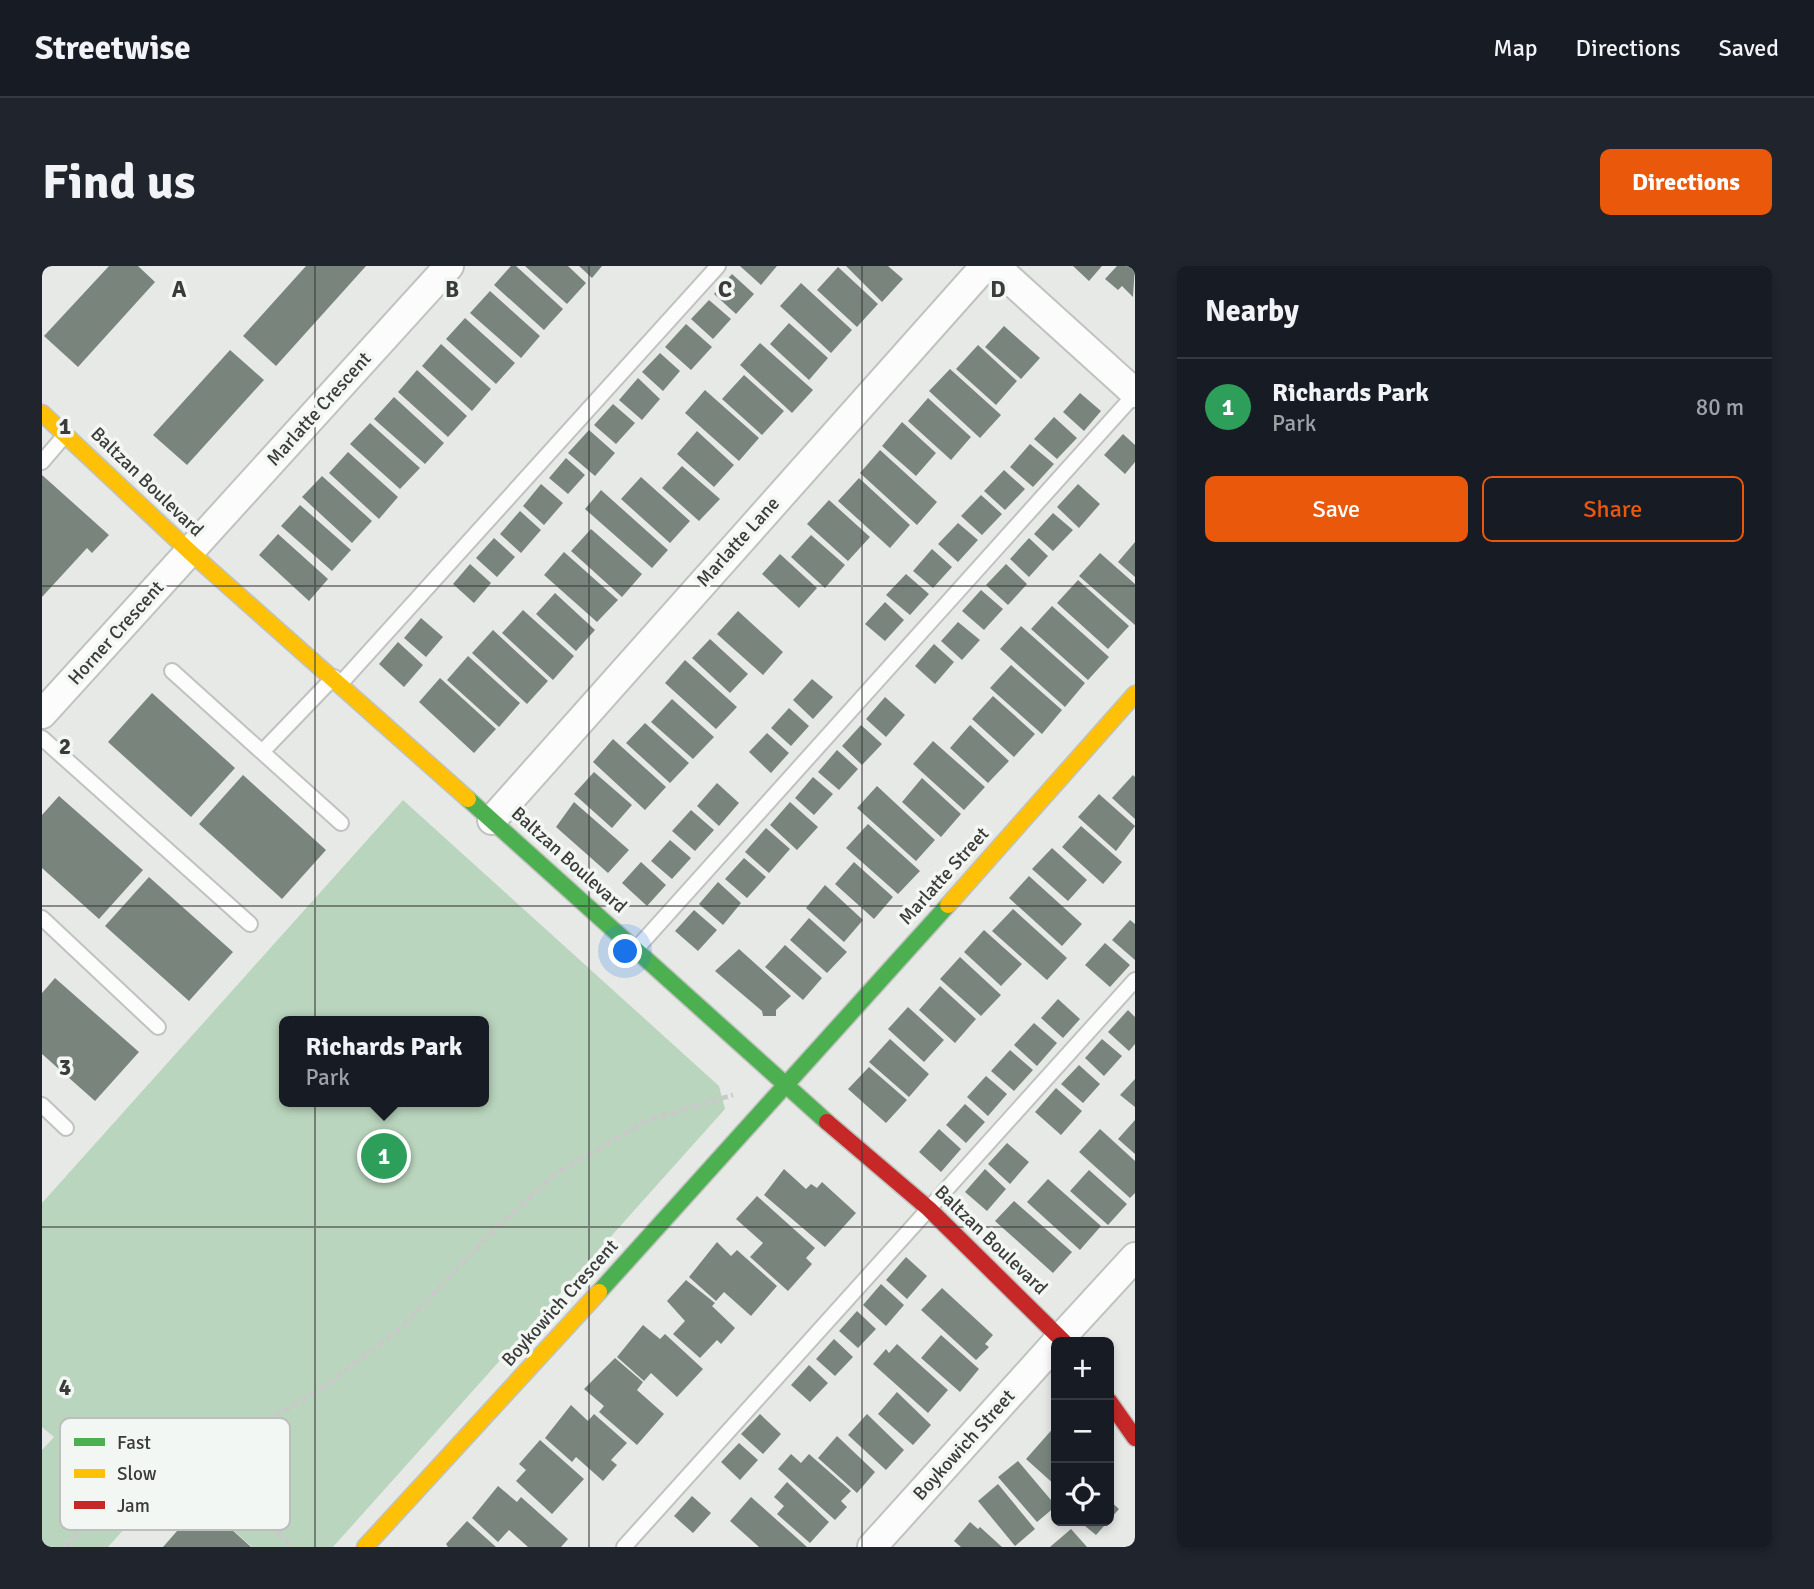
<!DOCTYPE html>
<meta charset="utf-8">
<style>
:root{--surface:#171b24;--page:#20242c;--text:#f1f3f6;--muted:#9ea1a6;--line:#363941;--accent:#ea580c}
body{margin:0;font-family:Signika,sans-serif;background:var(--page);color:var(--text)}
.controls{position:absolute;right:21px;bottom:21px;display:grid;overflow:hidden;border-radius:10px;box-shadow:0 4px 10px #0003}
.controls button{width:63px;height:63px;display:grid;place-items:center;padding:0;border:0;border-bottom:2px solid var(--line);background:var(--surface);color:var(--text);font:35px sans-serif}
.you{position:absolute;left:584px;top:686px;width:24px;height:24px;margin:-18px;border:5px solid #fff;border-radius:50%;background:#1a73e8;box-shadow:0 0 0 10px #1a73e833}
.badge{display:grid;place-items:center;width:46px;height:46px;border-radius:50%;background:var(--accent);color:#fff;font-size:23px;font-weight:700}
.pin{position:absolute;translate:-50% -50%;border:4px solid #fff;box-shadow:0 2px 7px #0006}
.popup{position:absolute;left:237px;top:750px;width:210px;height:91px;box-sizing:border-box;display:grid;place-content:center;border-radius:10px;background:var(--surface);filter:drop-shadow(0 2px 5px #0005);font-size:23px;white-space:nowrap;color:var(--muted)}
.popup b{font-size:26px;color:var(--text)}
.popup::after{content:'';position:absolute;left:50%;top:100%;margin-left:-14px;border:14px solid transparent;border-top-color:var(--surface)}
.list{margin:0;padding:0;list-style:none}
h2{display:flex;justify-content:space-between;align-items:center;height:91px;margin:0;padding:0 28px;font-size:30px}
h2 small{font-size:23px;font-weight:400;color:var(--muted)}
.list li{display:grid;grid-template-columns:46px 1fr auto;gap:21px;align-items:center;box-sizing:border-box;height:98px;padding:0 28px;border-top:2px solid var(--line)}
.list b{display:block;font-size:26px;white-space:nowrap}
.list p{margin:0;font-size:23px;white-space:nowrap;color:var(--muted)}
.list em{font-size:23px;font-style:normal;color:var(--muted)}
.actions{display:flex;gap:14px;padding:21px 28px}
.actions a{flex:1;padding:16px 0;border:2px solid var(--accent);border-radius:10px;text-align:center;font-size:24px;color:var(--accent)}
.actions .main{background:var(--accent);color:#fff}
.icon{flex:none;width:38px;height:38px;fill:none;stroke:currentColor;stroke-width:2;stroke-linecap:round;stroke-linejoin:round}
.map{position:relative;flex:none;width:1093px;height:1281px;overflow:hidden;border-radius:10px}
header{display:flex;align-items:center;gap:42px;box-sizing:border-box;height:98px;padding:0 35px;background:var(--surface);border-bottom:2px solid var(--line)}
header strong{font-size:33px}
nav{display:flex;gap:38px;margin-inline-start:auto;font-size:24px}
.intro{display:flex;align-items:center;justify-content:space-between;box-sizing:border-box;height:168px;padding:0 42px}
h1{margin:0;font-size:49px}
.button{padding:18px 32px;border-radius:10px;background:var(--accent);color:#fff;font-size:24px;font-weight:700}
main{display:flex;gap:42px;padding:0 42px}
aside{flex:1;background:var(--surface);border-radius:10px;box-shadow:0 4px 10px #0003}
.map>svg:first-child{display:block}
.green{fill:#bad5bd;fill-rule:evenodd}
.building{fill:#79857c}
.lines{fill:none;stroke-linecap:round;stroke-linejoin:round}
.lane-casing{stroke:#c0c2c0;stroke-width:18}
.street-casing{stroke:#c0c2c0;stroke-width:32}
.fast-casing{stroke:#c0c2c0;stroke-width:19}
.slow-casing{stroke:#c0c2c0;stroke-width:19}
.jam-casing{stroke:#c0c2c0;stroke-width:19}
.path{stroke:#c9c9c9;stroke-width:4.5;stroke-dasharray:7 3.5;stroke-linecap:butt}
.lane{stroke:#fbfcfb;stroke-width:14}
.street{stroke:#fbfcfb;stroke-width:28}
.fast{stroke:#4caf50;stroke-width:16}
.slow{stroke:#ffc107;stroke-width:16}
.jam{stroke:#c62828;stroke-width:16}
.grid{fill:none;stroke:#3a3b3a;stroke-width:2;stroke-opacity:0.55}
.labels{text-anchor:middle;dominant-baseline:central;stroke-width:7;stroke-linejoin:round;paint-order:stroke}
.street-label{font-size:19px;fill:#3a3b3a;stroke:#f3f7f3}
.key{fill:#f3f7f3;stroke:#bcbfbc;stroke-width:2}
.key-label{font-size:19px;fill:#3a3b3a}
.grid-label{font-size:23px;text-anchor:middle;font-weight:bold;fill:#3a3b3a;stroke:#f3f7f3;stroke-width:7;stroke-linejoin:round;paint-order:stroke}
</style>
<header>
<strong>Streetwise</strong>
<nav><a>Map</a><a>Directions</a><a>Saved</a></nav>
</header>
<div class="intro"><h1>Find us</h1><a class="button">Directions</a></div>
<main>
<div class="map">
<svg width="1093" height="1281" viewBox="0 0 1093 1281">
<rect width="100%" height="100%" fill="#e7e9e7"/>
<path class="green" d="M361 534 677 820 683 843 291 1281H210L143 1221 118 1223 66 1281H0V1184L12 1171 0 1161V937ZM242 755H442V836H242Z"/>
<path class="building" d="M67 0H96L113 16 36 101 2 70Z
M264 0H324L234 100 201 70Z
M469 0H474L521 43 502 64 452 19Z
M483 0H526L544 17 525 38Z
M537 0H560L550 12Z
M698 0H735L719 19Z
M804 0H846L861 13 840 36Z
M1031 0H1060L1047 15Z
M1075 0H1093L1091 31 1080 20 1076 24 1063 13Z
M796 1 836 38 815 61 775 24Z
M690 8 712 28 694 48 672 28Z
M759 17 810 64 789 87 738 40Z
M448 25 498 70 479 92 428 47Z
M667 34 689 53 671 73 649 53Z
M423 52 473 97 454 118 404 73Z
M747 57 786 92 767 114 728 78Z
M644 58 670 81 649 104 623 81Z
M962 60 998 92 979 113 943 81Z
M718 77 771 124 750 147 698 99Z
M399 78 449 123 430 145 380 100Z
M936 79 975 115 954 139 914 103Z
M188 84 222 114 145 199 111 169Z
M618 87 638 105 621 125 600 106Z
M908 103 959 149 938 172 887 125Z
M375 104 425 150 406 171 356 126Z
M702 109 742 145 720 169 680 133Z
M596 112 618 133 600 154 577 134Z
M663 124 717 172 697 195 643 147Z
M1038 127 1059 145 1042 165 1021 146Z
M352 131 402 177 383 198 332 153Z
M886 132 929 171 909 194 866 155Z
M571 138 593 157 574 178 552 159Z
M1012 151 1035 172 1015 193 992 173Z
M860 156 894 187 874 210 840 180Z
M328 157 378 202 358 223 308 178Z
M547 164 573 187 553 210 526 187Z
M655 165 692 199 672 221 635 188Z
M1081 168 1093 179V196L1083 208 1062 189Z
M988 178 1012 198 991 221 968 201Z
M838 184 895 236 875 259 818 207Z
M306 186 356 231 337 253 287 207Z
M524 192 543 209 526 228 507 212Z
M640 200 678 233 657 255 620 222Z
M962 204 983 223 963 244 942 225Z
M0 209 67 269 50 287 45 282 0 331Z
M280 210 330 255 310 277 260 231Z
M599 211 648 255 628 277 579 233Z
M817 212 868 259 848 282 796 235Z
M499 218 521 237 502 259 481 240Z
M1036 218 1058 238 1037 262 1015 241Z
M559 224 626 284 610 302 543 243Z
M939 229 960 248 940 269 919 250Z
M787 234 828 271 806 295 765 258Z
M258 239 309 284 290 305 239 260Z
M478 245 499 264 479 287 458 268Z
M1011 247 1031 264 1011 285 992 268Z
M916 257 936 274 916 296 896 278Z
M549 263 600 308 580 331 529 285Z
M236 268 286 313 267 335 217 289Z
M769 269 803 299 783 322 749 291Z
M452 272 473 291 455 311 434 292Z
M987 272 1006 290 987 311 968 293Z
M1093 276V311L1076 296Z
M890 283 910 301 891 322 871 305Z
M522 286 576 334 555 356 502 309Z
M1058 287 1093 318V359L1037 310Z
M738 288 775 322 757 342 720 308Z
M428 298 449 317 432 337 411 318Z
M964 298 985 318 966 339 944 319Z
M864 308 887 328 868 349 844 329Z
M1036 314 1087 360 1066 383 1015 337Z
M939 324 961 343 942 364 920 345Z
M513 327 553 364 534 385 494 348Z
M843 336 862 354 843 375 823 358Z
M1010 340 1067 391 1046 414 989 363Z
M481 344 532 390 511 414 460 367Z
M696 345 741 386 721 409 675 368Z
M379 352 401 371 384 391 362 372Z
M916 356 938 374 920 394 899 375Z
M979 360 1043 417 1023 441 958 383Z
M451 364 506 415 485 438 430 387Z
M668 373 706 408 688 427 650 392Z
M356 376 381 399 362 421 337 398Z
M892 378 912 396 893 418 873 400Z
M426 390 478 437 457 461 405 414Z
M643 394 695 441 674 463 623 417Z
M969 399 1020 444 1000 468 948 422Z
M398 412 454 463 432 487 377 436Z
M770 413 791 431 771 453 751 434Z
M110 427 193 502 149 551 66 476Z
M951 430 993 468 972 491 930 453Z
M843 431 863 449 844 471 824 453Z
M630 433 672 471 651 493 609 456Z
M747 442 767 460 749 480 729 462Z
M603 457 647 497 628 517 584 477Z
M819 459 840 478 820 499 800 480Z
M928 459 967 495 946 517 908 482Z
M725 467 747 487 729 507 707 486Z
M571 473 624 521 603 544 551 496Z
M891 475 943 521 922 544 871 498Z
M795 484 816 503 797 524 776 506Z
M552 506 590 539 570 562 532 528Z
M201 509 284 584 240 633 157 558Z
M1091 509 1093 511V553L1070 532Z
M771 511 791 528 772 549 753 532Z
M880 512 919 548 899 571 860 536Z
M675 517 697 537 677 560 655 540Z
M835 520 893 574 874 595 815 542Z
M1057 528 1093 560 1074 585 1036 551Z
M17 530 101 604 57 653 0 602V549Z
M532 536 587 584 566 607 514 561Z
M748 536 776 561 755 584 728 559Z
M649 544 672 564 653 585 630 565Z
M826 558 878 605 856 628 804 582Z
M1039 560 1080 596 1061 618 1020 581Z
M724 562 748 583 727 607 703 586Z
M628 574 649 592 630 613 609 595Z
M1010 582 1045 614 1026 635 990 603Z
M702 592 724 611 705 632 683 613Z
M599 596 624 619 605 640 580 617Z
M812 596 851 631 832 653 793 618Z
M987 610 1040 658 1020 680 967 632Z
M107 611 191 686 147 735 63 660Z
M676 616 699 637 681 659 657 638Z
M783 619 821 654 802 676 764 642Z
M971 643 1025 692 1005 714 950 665Z
M652 644 675 664 656 685 633 665Z
M767 652 805 686 785 707 748 674Z
M1088 654 1093 658V694L1070 674Z
M942 664 980 698 959 720 922 686Z
M1063 677 1088 699 1068 721 1043 699Z
M743 679 780 712 761 734 723 701Z
M697 683 749 730 734 744V750H721L720 745 673 705Z
M918 691 959 729 939 750 898 713Z
M13 712 97 786 53 835 0 788V727Z
M898 720 934 753 913 777 877 744Z
M1016 733 1038 753 1021 772 999 752Z
M866 741 902 774 882 796 846 763Z
M1086 744 1093 751V778L1087 785 1066 766Z
M992 757 1015 777 995 800 972 779Z
M848 773 887 808 867 831 827 796Z
M1060 773 1080 790 1062 810 1043 792Z
M968 784 991 804 972 825 949 805Z
M1037 799 1058 818 1041 837 1019 818Z
M827 801 865 834 844 857 806 823Z
M944 810 965 828 946 850 925 831Z
M1093 813V841L1078 829Z
M1014 822 1040 845 1019 869 993 846Z
M923 838 943 856 924 877 904 859Z
M1093 854V888L1076 873Z
M897 863 919 883 899 906 877 886Z
M1058 863 1093 895V927L1088 932 1037 886Z
M965 877 987 896 968 918 946 898Z
M742 903 764 923 769 918 775 922 780 916 814 947 783 981 722 929Z
M943 903 964 923 945 945 923 926Z
M1047 904 1085 938 1066 959 1028 925Z
M1006 913 1059 960 1038 984 985 936Z
M715 930 773 982 764 992 770 998 746 1025 708 991 721 977 694 953Z
M972 935 1030 986 1011 1007 953 955Z
M675 976 689 990 695 984 735 1020 709 1050 682 1026 674 1035 647 1011Z
M864 991 885 1010 865 1033 844 1014Z
M644 1014 673 1037 670 1040 693 1062 679 1078 675 1074 658 1092 631 1068 643 1055 625 1035Z
M839 1018 862 1039 844 1060 821 1039Z
M900 1022 951 1069 943 1078 947 1081 934 1094 879 1044Z
M815 1045 834 1063 816 1082 797 1065Z
M601 1059 618 1073 623 1068 661 1103 635 1131 609 1107 602 1115 575 1091Z
M899 1069 937 1103 918 1126 879 1092Z
M792 1073 811 1091 793 1110 774 1093Z
M855 1078 906 1124 886 1147 831 1098 844 1083 847 1087Z
M573 1092 601 1116 595 1124 622 1148 595 1179 557 1146 562 1140 542 1123Z
M767 1099 786 1117 768 1136 749 1119Z
M855 1126 889 1159 871 1179 836 1148Z
M529 1139 546 1155 552 1148 585 1177 569 1194 575 1199 561 1215 534 1191 530 1196 503 1172Z
M718 1148 739 1168 721 1188 699 1168Z
M825 1148 862 1184 844 1204 806 1169Z
M1014 1159V1220L984 1193Z
M795 1170 833 1206 815 1227 776 1192Z
M498 1174 542 1213 510 1248 474 1215 484 1204 477 1198Z
M697 1177 716 1194 698 1214 679 1196Z
M749 1188 759 1197 767 1188 809 1225 799 1235 805 1241 793 1254 736 1203Z
M976 1195 1014 1240 995 1256 956 1211Z
M745 1216 787 1256 768 1277 735 1248 742 1240 732 1231Z
M956 1218 993 1263 973 1280 936 1235Z
M456 1220 475 1236 479 1231 526 1273 519 1281H486L467 1264 456 1276 430 1252Z
M650 1230 669 1247 651 1267 632 1250Z
M709 1231 765 1281H717L688 1255Z
M1067 1234 1077 1243 1054 1269 1037 1255H1067Z
M168 1244 209 1281H121L150 1248 158 1255Z
M425 1255 454 1281H406L404 1278Z
M928 1256 936 1263 938 1261 960 1281H919L912 1275Z
M1029 1263 1045 1281H1008Z"/>
<g class="lines">
<defs>
<path id="lane" d="M0 196 23 169
M130 405 299 557
M299 417 676 0
M0 472 208 658
M220 486 292 411
M0 652 116 761
M595 682 1093 128
M0 839 24 862
M582 1281 1093 714"/>
<path id="street" d="M953 0 1093 127
M0 448 407 0
M450 554 943 0
M1015 1076 1093 991
M830 1281 1014 1077"/>
<path id="fast" d="M426 533 785 856
M557 1026 906 639"/>
<path id="slow" d="M0 147 148 286 426 533
M906 639 1093 428
M323 1281 557 1026"/>
<path id="jam" d="M785 856 887 943 1022 1076
M1067 1135 1093 1172"/>
</defs>
<use href="#lane" class="lane-casing"/>
<use href="#street" class="street-casing"/>
<use href="#fast" class="fast-casing"/>
<use href="#slow" class="slow-casing"/>
<use href="#jam" class="jam-casing"/>
<path class="path" d="M144 1196 159 1204 252 1281
M24 1281 56 1243 80 1220 104 1205 144 1196 153 1188 215 1160 282 1121 360 1061 449 967 513 908 606 854 691 829"/>
<use href="#lane" class="lane"/>
<use href="#street" class="street"/>
<use href="#fast" class="fast"/>
<use href="#slow" class="slow"/>
<use href="#jam" class="jam"/>
</g>
<path class="grid" d="M273 0V1281M547 0V1281M820 0V1281M0 320H1093M0 640H1093M0 961H1093"/>
<g class="labels">
<g class="street-label">
<text transform="translate(277 143) rotate(-48)">Marlatte Crescent</text>
<text transform="translate(105 216) rotate(44)">Baltzan Boulevard</text>
<text transform="translate(696 276) rotate(-48)">Marlatte Lane</text>
<text transform="translate(74 367) rotate(-48)">Horner Crescent</text>
<text transform="translate(527 594) rotate(42)">Baltzan Boulevard</text>
<text transform="translate(902 610) rotate(-48)">Marlatte Street</text>
<text transform="translate(949 974) rotate(44)">Baltzan Boulevard</text>
<text transform="translate(518 1037) rotate(-48)">Boykowich Crescent</text>
<text transform="translate(922 1179) rotate(-48)">Boykowich Street</text>
</g>
</g>
<rect x="18" y="1152" width="230" height="112" rx="10" class="key"/>
<rect x="32" y="1172" width="31" height="8" fill="#4caf50"/>
<rect x="32" y="1203" width="31" height="9" fill="#ffc107"/>
<rect x="32" y="1235" width="31" height="8" fill="#c62828"/>
<g class="key-label">
<text x="75" y="1183">Fast</text>
<text x="75" y="1214">Slow</text>
<text x="75" y="1246">Jam</text>
</g>
<g class="grid-label">
<text x="137" y="31">A</text>
<text x="410" y="31">B</text>
<text x="683" y="31">C</text>
<text x="956" y="31">D</text>
<text x="23" y="168">1</text>
<text x="23" y="488">2</text>
<text x="23" y="809">3</text>
<text x="23" y="1129">4</text>
</g>
</svg>
<div class="controls">
<button>+</button>
<button>−</button>
<button><svg class="icon" aria-label="locate" viewBox="0 0 24 24"><circle cx="12" cy="12" r="6"/><path d="M12 2v4M12 18v4M2 12h4M18 12h4"/></svg></button>
</div>
<div class="you"></div>
<div class="pin badge" style="left:342px;top:890px;background:#2e9e5b">1</div>
<div class="popup"><b>Richards Park</b>Park</div>
</div>
<aside>
<h2>Nearby<small></small></h2>
<ul class="list">
<li><span class="badge" style="background:#2e9e5b">1</span><div><b>Richards Park</b><p>Park</p></div><em>80 m</em></li>
</ul>
<div class="actions"><a class="main">Save</a><a>Share</a></div>
</aside>
</main>
